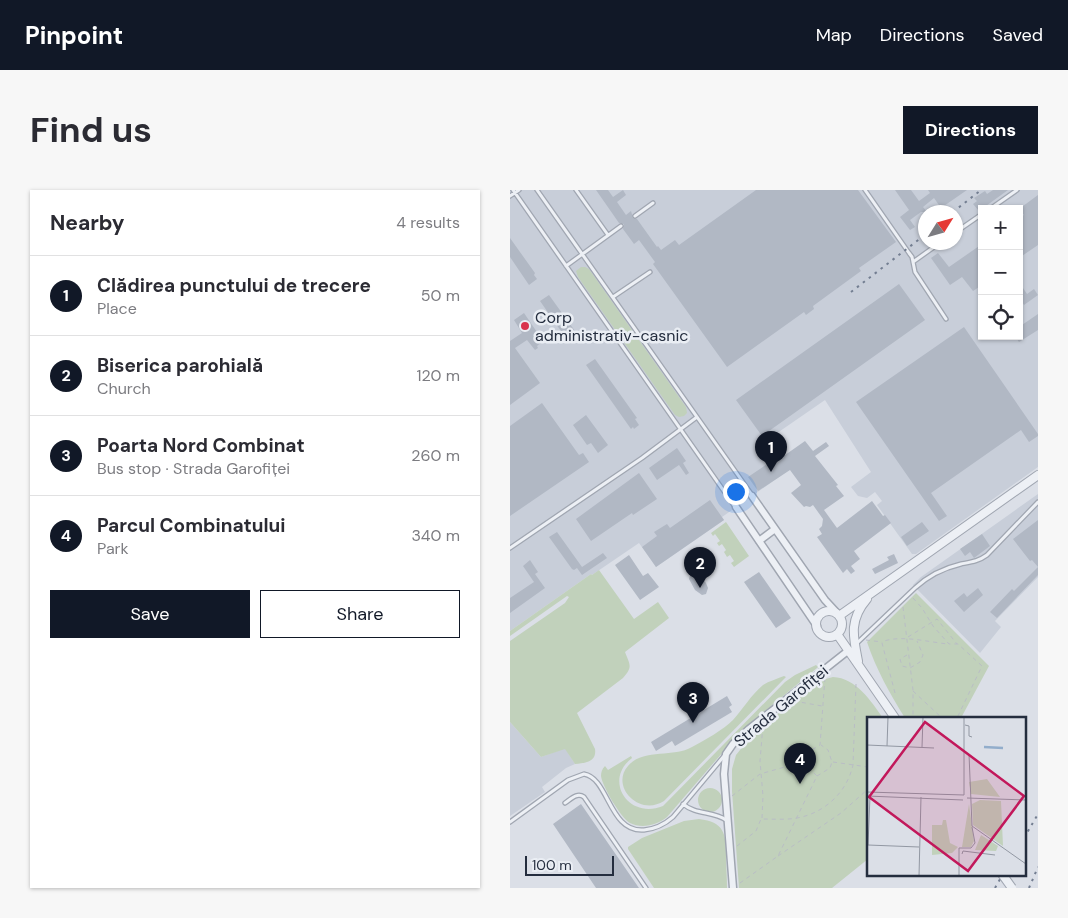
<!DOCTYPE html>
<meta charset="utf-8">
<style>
:root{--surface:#fff;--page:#f7f7f7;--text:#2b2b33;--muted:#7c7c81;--line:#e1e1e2;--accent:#111827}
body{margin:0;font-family:"DM Sans",sans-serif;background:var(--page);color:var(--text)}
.controls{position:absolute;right:15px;top:15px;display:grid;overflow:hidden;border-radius:0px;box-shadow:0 1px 4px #0004}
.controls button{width:45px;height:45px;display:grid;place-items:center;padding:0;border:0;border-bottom:1px solid var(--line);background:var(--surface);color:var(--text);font:25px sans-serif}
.compass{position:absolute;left:408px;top:15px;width:45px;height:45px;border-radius:50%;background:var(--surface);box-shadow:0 1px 4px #0004;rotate:53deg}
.scale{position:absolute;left:15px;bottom:12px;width:89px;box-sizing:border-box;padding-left:5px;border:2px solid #242d3e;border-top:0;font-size:14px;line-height:18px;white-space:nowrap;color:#242d3e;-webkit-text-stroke:4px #eaeef4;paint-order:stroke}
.you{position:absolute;left:225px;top:301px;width:18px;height:18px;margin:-12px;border:4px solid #fff;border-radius:50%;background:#1a73e8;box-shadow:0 0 0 8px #1a73e833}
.badge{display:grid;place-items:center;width:32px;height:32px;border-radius:50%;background:var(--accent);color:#fff;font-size:16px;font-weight:700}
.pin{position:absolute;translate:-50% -41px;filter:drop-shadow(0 1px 2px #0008)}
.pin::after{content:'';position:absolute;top:26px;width:18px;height:15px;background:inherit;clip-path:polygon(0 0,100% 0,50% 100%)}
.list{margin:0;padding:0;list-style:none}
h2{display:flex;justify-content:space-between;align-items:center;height:65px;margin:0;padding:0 20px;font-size:21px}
h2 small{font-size:16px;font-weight:400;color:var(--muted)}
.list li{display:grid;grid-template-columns:32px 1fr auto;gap:15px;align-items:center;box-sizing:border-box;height:80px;padding:0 20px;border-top:1px solid var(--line)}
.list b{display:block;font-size:19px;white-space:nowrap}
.list p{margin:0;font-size:16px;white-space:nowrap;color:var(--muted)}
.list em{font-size:16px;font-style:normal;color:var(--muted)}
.actions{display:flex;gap:10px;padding:15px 20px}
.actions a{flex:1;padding:11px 0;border:1px solid var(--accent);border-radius:0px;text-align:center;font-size:18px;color:var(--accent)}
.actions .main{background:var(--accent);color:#fff}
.icon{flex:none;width:28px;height:28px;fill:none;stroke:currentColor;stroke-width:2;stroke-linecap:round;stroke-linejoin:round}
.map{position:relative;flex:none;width:528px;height:698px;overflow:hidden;border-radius:0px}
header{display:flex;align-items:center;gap:30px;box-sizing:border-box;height:70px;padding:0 25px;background:var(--accent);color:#fff}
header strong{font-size:24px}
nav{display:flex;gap:28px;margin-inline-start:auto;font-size:18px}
.intro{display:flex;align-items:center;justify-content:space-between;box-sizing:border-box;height:120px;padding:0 30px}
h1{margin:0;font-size:35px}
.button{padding:12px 22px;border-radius:0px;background:var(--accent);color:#fff;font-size:18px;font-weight:700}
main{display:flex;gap:30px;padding:0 30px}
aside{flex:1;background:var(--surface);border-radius:0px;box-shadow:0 1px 4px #0004}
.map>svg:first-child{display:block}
.built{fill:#c8ced9;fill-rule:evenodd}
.green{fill:#c1d1bb}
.building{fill:#b1b8c4}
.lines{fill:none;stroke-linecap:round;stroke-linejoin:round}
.service-casing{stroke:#a0a6b1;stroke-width:5.5}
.minor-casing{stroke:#a0a6b1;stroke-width:9}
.tertiary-casing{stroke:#a0a6b1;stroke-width:10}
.path{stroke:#b9bdc5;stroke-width:1;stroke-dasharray:4 4;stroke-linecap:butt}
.service{stroke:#edf0f5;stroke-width:3}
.minor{stroke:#edf0f5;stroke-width:6}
.tertiary{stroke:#edf0f5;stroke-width:8}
.rail{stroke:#737e91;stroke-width:2;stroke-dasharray:2.5 5;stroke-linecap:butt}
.tertiary-bridge-casing{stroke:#a0a6b1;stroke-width:10;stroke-linecap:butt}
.tertiary-bridge{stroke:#edf0f5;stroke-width:8}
.poi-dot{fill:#d9334c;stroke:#eaeef4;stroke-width:2}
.labels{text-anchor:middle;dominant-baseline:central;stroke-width:5;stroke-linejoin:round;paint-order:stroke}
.poi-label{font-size:16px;fill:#242d3e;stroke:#eaeef4;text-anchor:start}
.street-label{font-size:16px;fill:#242d3e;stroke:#eaeef4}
.inset-river{fill:none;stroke:#92adcb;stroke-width:2.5}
.inset-road{fill:none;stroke:#9298a3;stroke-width:1}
.view{fill:#c2185b;fill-opacity:0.15;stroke:#c2185b;stroke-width:2.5}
.inset-edge{fill:none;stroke:#242d3e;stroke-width:2.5}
</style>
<header>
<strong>Pinpoint</strong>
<nav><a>Map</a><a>Directions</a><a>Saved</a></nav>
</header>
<div class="intro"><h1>Find us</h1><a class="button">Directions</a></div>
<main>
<aside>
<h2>Nearby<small>4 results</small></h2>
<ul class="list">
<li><span class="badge">1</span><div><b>Clădirea punctului de trecere</b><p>Place</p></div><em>50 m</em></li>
<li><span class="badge">2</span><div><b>Biserica parohială</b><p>Church</p></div><em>120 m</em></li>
<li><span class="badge">3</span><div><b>Poarta Nord Combinat</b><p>Bus stop · Strada Garofiței</p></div><em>260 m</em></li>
<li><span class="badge">4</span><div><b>Parcul Combinatului</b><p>Park</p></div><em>340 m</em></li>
</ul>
<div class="actions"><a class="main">Save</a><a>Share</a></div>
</aside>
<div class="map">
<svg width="528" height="698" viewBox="0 0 528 698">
<rect width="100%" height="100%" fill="#dbdfe7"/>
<path class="built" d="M0 0H528V277L406 364H402L367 315 372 311 365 302 357 308 348 306 341 297 361 282 315 210 247 257 258 273 266 268 276 282 212 327 214 330 146 377 129 353 82 385 81 384 0 441ZM472 19H509V146H472ZM416 22H446V52H416Z
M528 304V387L485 431 491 437 470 463 403 395 411 387Z
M0 532 31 567 55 558 65 574 56 578 32 597 35 602 0 626Z"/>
<path class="green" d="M71 77H75L79 79 176 217 177 223 174 226 169 227 165 225 68 87 66 81Z
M216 332 239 366 224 377 221 373 224 371 220 365 217 367 214 362 216 360 212 354 209 356 207 353 210 351 205 344 203 346 201 343Z
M89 380 124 429 148 412 159 428 115 462C120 475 123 477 113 488L67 523 85 559C87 572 75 573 65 574L55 559 31 567 0 532V451L55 413 59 407 57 406 0 446V441L81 384 82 385Z
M406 403 479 476 451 528H395C380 504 366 479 357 452Z
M306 475 308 477 307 478 232 540 157 627C147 635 132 639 120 633 111 628 92 596 91 586 91 582 92 579 95 576L98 580 121 566 122 568C93 590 118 630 153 616L275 492 285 485Z
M274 486 276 487 275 488 154 611C129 627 100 596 118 576 133 558 163 568 182 557 195 550 213 540 223 530 233 519 241 505 253 495 259 491 267 489 274 486Z
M323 487C346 488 361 511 373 528H358V669L322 698H229L222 601V579L226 565 242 545 303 495 312 490Z
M188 610a12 12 0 1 1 24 0a12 12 0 1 1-24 0Z
M189 629C214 632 216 643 216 665 216 676 217 687 217 698H144L118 659V657L132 648 174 631Z"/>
<path class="building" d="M86 0H98L103 7 113 0 116 5 107 12 116 25 121 21 123 28 127 29 147 57 148 56 151 60 165 50 169 55 246 0H348L386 52 349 78 351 81 303 116 304 119 296 125 294 122 217 177 143 74 145 72 129 50 124 54 113 39 114 34 109 33Z
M385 0H401L409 11 420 3 418 0H457L431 18 424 8 413 17 417 22H411L400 30 405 37 400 40 390 27 399 20Z
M483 0H498L469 21 463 14 467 11 464 8 475 1 477 4Z
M528 5V55L509 68V28L514 25 509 19Z
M0 48 25 83 24 85 27 89 19 95 0 67Z
M472 54V95L463 101 452 87 440 95 421 68 428 63 439 77Z
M509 92 517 104 524 99 528 105 514 115 509 107Z
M389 94 415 130 252 246 226 210Z
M39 105 70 148 60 154 30 111Z
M14 123 33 151 27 156 28 158 25 160 17 150 5 158 30 193 0 215V151L12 143 4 130Z
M528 124V140L509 152 505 146H509V137Z
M454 137 528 244V246L519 252 511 240 421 303 437 326 429 331 346 212Z
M85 169 127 228 125 229 129 235 124 239 123 237 121 239 76 175Z
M32 213 69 265 73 263 79 272 0 326V236Z
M76 225 98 255 88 263 81 253 77 255 63 235Z
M295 251 303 261 316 252 319 256 305 266 328 295 326 296 334 306 314 320 327 338 362 311 373 326 375 325 381 333 344 361 350 369 341 376 345 381 341 384 337 379 333 383 307 347 312 344 309 339 312 336 313 329 303 315 300 317 296 316 294 317 281 303 291 295 280 280 248 301 238 287 266 268 268 270Z
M167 258 176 271 173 273 179 283 176 285 169 275 147 290 139 278Z
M129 283 147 309 123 325 122 323 81 351 66 329Z
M200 310 214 330 146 377 132 357 147 346 144 342 157 334 160 338Z
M528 330V385L487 428 480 422 502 399 504 401 528 377 522 370 520 371 503 349Z
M412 332 419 341 397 356 391 347Z
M47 342 72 377 93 363 97 368 72 385 67 378 64 380 62 379 39 347Z
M472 344 480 356 464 368 460 362 455 366 450 359Z
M384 364 388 373 365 384 362 379 379 370 377 367Z
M119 365 133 386 138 383 149 397 130 410 105 375Z
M20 370 28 382 25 384 35 398 0 423V408L24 392 13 376Z
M181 382 188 383 196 393 198 398 196 404 192 405 185 400 179 389Z
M249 382 281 428 266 438 234 392Z
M468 398 473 405 454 422 444 411 454 403 457 407Z
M217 506 222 515 219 517 222 522 165 556 162 551 146 561 141 552Z
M71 614 129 698H86L43 634Z"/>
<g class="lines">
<defs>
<path id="service" d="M3 0 225 317
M27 0 242 305
M66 0 98 45
M355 0 399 63 402 67 405 82 436 129
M0 6 9 0
M480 19 507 0
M125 26 143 13
M446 42 472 24
M403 72 431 52
M56 76 111 36
M103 107 140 82
M0 358 132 268 187 227
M345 455 405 398C418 386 434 378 451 374 461 372 469 371 477 365L528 312
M55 613C61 609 67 602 74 607L136 698
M173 614C186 625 203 621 216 630
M0 632 58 590 74 584C99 588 99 643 134 640 145 639 155 634 163 627L214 566"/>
<path id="minor" d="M242 306 315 410 327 423
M226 317 307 436
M249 351 265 339
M223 698 214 584 216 564 223 554 239 539 339 460"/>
<path id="tertiary" d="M306 434a13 13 0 1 1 26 0a13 13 0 1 1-26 0Z
M329 426 528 285
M327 444 385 528
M348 471C343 446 339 430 357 409"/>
</defs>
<use href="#service" class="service-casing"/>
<use href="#minor" class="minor-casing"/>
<use href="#tertiary" class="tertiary-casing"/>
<path class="path" d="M403 408 412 418 423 436 439 454H448L472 476 447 528
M393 417 403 500V528
M398 447 427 429 447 454
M356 450 372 452
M397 465 390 469 392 476 400 478 410 472 413 465 407 451
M403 501 432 528
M385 503 372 453 374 451C393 445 418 452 438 454
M284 511 312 516
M323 572 358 577
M307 586 320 578 322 572 318 560 311 555
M222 606 250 584 296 571
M252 628 253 606 250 571 253 535
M227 656 246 641 251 629C263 629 276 630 287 628 315 623 337 602 343 575L346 494
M268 666 331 623 358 599
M230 693 268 666 307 586 300 579 296 571 300 561 310 555 315 487"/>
<use href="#service" class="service"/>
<use href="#minor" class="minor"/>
<use href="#tertiary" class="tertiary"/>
<path class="rail" d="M443 22 471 0
M341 102 416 44
M514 648 528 624
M485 698 493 684
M519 698 528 677"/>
<defs>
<path id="tertiary-bridge" d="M492 684 502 698"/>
</defs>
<use href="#tertiary-bridge" class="tertiary-bridge-casing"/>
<use href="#tertiary-bridge" class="tertiary-bridge"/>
</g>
<circle class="poi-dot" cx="15" cy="136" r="5"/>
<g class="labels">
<g class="poi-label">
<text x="25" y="127">Corp<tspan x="25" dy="18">administrativ-casnic</tspan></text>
</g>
<g class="street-label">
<text transform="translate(271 516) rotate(-40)">Strada Garofiței</text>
</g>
</g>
<g transform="translate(357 527)">
<rect width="159" height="159" fill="#dbdfe7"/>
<path d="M120 62 133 80 104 77 102 65ZM113 83 134 84 136 129 106 108 105 87ZM102 87 107 124 104 130H95ZM76 103H79L83 126 91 130 85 136 65 138V108H75ZM114 118 131 129 129 134 108 133Z" fill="#c1d1bb"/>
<path class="inset-river" d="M117 30 136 31"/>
<path class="inset-road" d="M97 0V78M98 8 102 9V19L105 20M0 28 67 31M20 29 21 0M55 30 56 0M102 37 105 109 159 147M0 75 97 78M0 79 96 83M100 81 159 83M1 128 3 79M1 128 52 130M95 137 96 134 128 138M52 159 54 80M92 159V131H104L108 126 105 110"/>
<path class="view" d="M58 5 157 79 101 154 2 80Z"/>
<rect width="159" height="159" class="inset-edge"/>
</g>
</svg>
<div class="controls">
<button>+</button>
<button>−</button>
<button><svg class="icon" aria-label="locate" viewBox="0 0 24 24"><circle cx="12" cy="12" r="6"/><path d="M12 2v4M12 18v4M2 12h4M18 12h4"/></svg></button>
</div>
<svg class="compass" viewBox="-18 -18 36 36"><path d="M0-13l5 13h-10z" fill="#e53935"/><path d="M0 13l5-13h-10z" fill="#7c7c81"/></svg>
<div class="scale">100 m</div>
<div class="you"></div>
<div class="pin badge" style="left:261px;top:282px">1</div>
<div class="pin badge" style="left:190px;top:398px">2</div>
<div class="pin badge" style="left:183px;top:533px">3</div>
<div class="pin badge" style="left:290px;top:594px">4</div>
</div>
</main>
